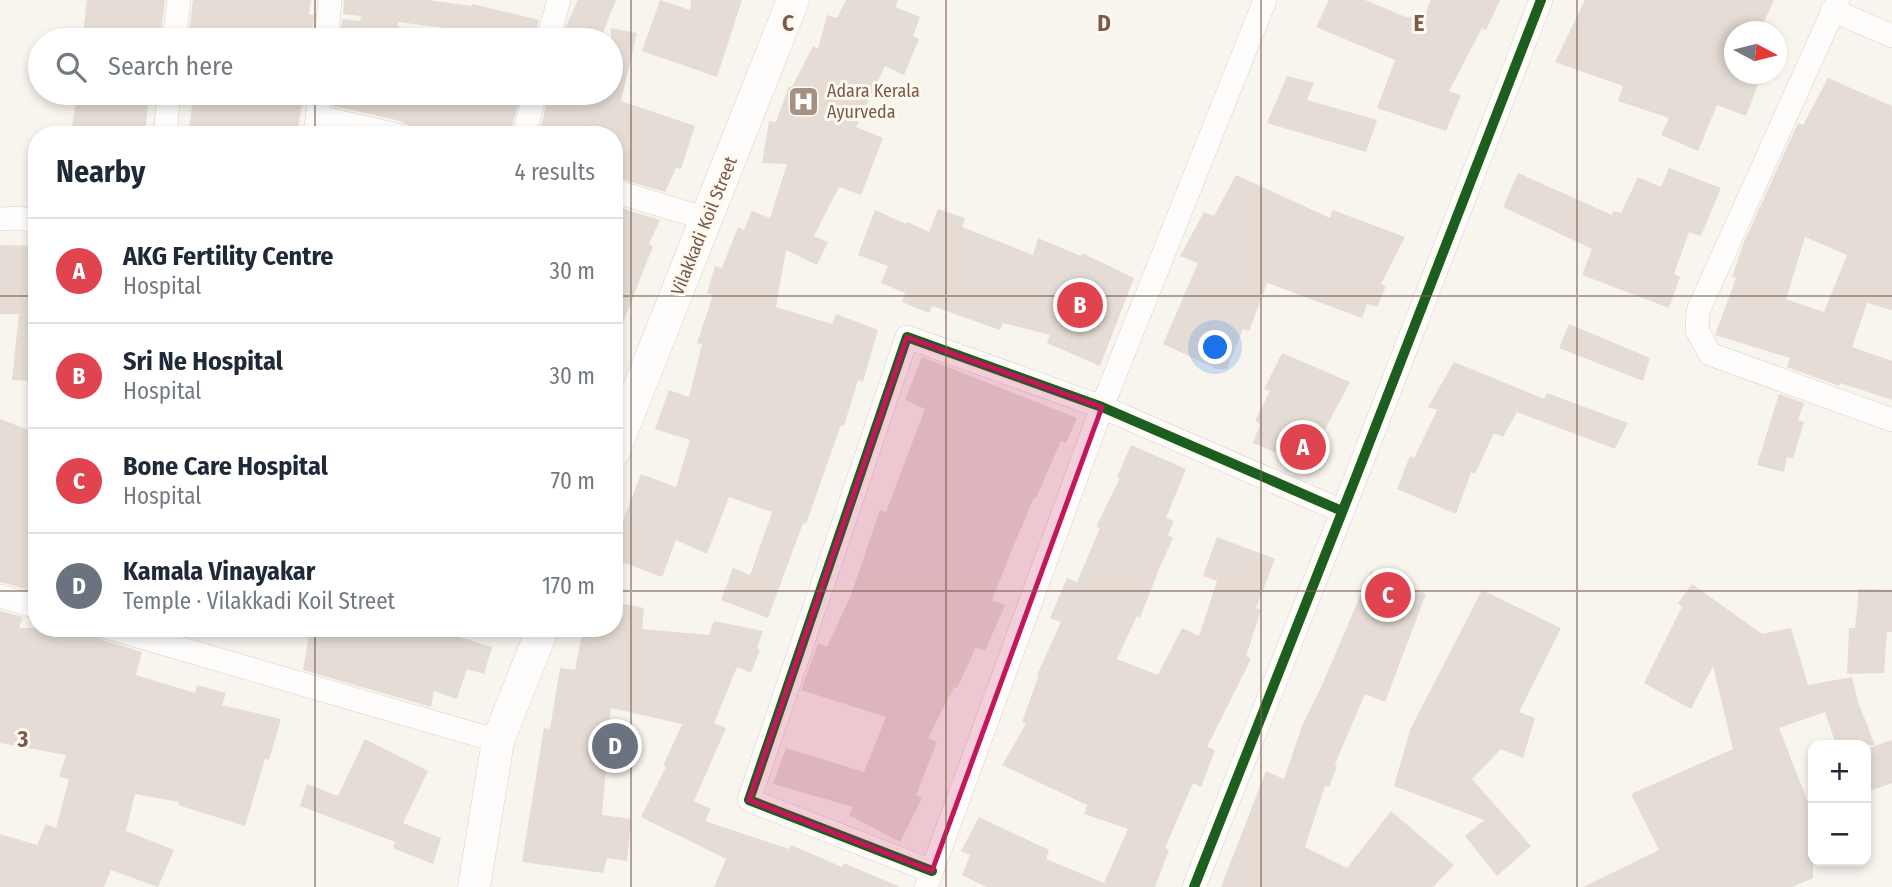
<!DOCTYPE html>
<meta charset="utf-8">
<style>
:root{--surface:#fff;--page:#f2f2f3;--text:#1f2937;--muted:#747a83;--line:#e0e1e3;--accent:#7c3aed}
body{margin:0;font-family:"Fira Sans Condensed",sans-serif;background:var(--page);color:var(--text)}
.controls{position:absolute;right:21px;bottom:21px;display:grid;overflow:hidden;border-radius:14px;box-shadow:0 4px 10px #0003}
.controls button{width:63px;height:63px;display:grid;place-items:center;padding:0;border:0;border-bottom:2px solid var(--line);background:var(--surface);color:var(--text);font:35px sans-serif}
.compass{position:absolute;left:1724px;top:21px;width:63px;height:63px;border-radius:50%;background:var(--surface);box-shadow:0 4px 10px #0003;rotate:97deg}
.you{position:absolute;left:1216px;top:348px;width:24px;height:24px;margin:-18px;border:5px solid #fff;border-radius:50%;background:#1a73e8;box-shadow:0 0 0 10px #1a73e833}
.badge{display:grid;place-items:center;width:46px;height:46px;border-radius:50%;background:var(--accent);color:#fff;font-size:23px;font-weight:700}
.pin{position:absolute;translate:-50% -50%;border:4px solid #fff;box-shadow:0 2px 7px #0006}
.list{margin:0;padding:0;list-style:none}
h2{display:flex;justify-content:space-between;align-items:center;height:91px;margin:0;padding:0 28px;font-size:30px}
h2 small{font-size:23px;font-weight:400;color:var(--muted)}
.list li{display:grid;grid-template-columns:46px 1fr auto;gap:21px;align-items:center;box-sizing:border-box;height:105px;padding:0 28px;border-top:2px solid var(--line)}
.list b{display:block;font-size:26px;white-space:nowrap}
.list p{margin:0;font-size:23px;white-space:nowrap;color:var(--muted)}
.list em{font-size:23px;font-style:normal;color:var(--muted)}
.icon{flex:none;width:38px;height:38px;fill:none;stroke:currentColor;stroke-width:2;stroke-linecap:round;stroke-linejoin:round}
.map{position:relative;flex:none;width:1892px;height:887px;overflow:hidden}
.search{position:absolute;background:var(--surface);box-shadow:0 4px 10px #0003;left:28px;top:28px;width:595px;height:77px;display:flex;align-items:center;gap:18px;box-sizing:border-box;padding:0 24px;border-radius:38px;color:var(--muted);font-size:26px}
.panel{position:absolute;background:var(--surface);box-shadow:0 4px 10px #0003;left:28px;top:126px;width:595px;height:511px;border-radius:28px}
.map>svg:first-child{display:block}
.building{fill:#e5ddd5;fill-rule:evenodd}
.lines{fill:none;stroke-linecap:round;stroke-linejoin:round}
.street-casing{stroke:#d8d1cc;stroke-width:24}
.secondary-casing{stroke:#d8d0ca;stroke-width:33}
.street{stroke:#fefdfc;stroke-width:23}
.secondary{stroke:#fefdfc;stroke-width:32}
.cycleway-casing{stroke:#fff9f0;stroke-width:15}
.cycleway{stroke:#1b5e20;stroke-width:10}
.marked{fill:#c2185b;fill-opacity:0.2;stroke:#c2185b;stroke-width:5;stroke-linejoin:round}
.grid{fill:none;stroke:#795b4b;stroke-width:2;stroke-opacity:0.55}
.labels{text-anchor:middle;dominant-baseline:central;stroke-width:6;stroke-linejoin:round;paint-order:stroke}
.poi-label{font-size:18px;fill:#795b4b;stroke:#fff9f0;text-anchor:start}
.street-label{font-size:18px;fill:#795b4b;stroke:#fff9f0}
.grid-label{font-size:23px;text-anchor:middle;font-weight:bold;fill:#795b4b;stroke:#fff9f0;stroke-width:6;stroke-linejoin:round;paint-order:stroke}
</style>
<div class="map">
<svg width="1892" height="887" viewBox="0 0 1892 887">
<rect width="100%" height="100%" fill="#f8f4ee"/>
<path class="building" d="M87 0H165L160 40H131L83 33Z
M193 0H311L309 14 314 15 312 40H188Z
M344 0H428L472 6V4L539 20 534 40H444L446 28 398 22V26L400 27 399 40H340L342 19 360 21 361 16 343 14Z
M578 0H616L600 40H562L566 26Z
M660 0 690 10 691 0H742L717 77 642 51Z
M846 0H898L895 7 920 17 913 36 919 39 904 75 885 66 856 127 883 138 861 195 839 187 814 236 828 242 817 265 786 250 776 307 832 324 836 314 878 330 863 382 858 380 844 426 841 425 806 524 803 523 768 618 721 600 733 568 750 575 772 512 729 497 707 554 676 540 662 577 614 559V525L620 528 641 474 676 487 690 440 655 429 669 390 689 397 702 344 697 343 713 295 707 293 715 266 722 268 738 227 744 230 752 211 770 218 787 164 762 163 769 121 776 122 789 86 792 87 813 46 818 49 827 15 837 18Z
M1329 0H1365L1408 18 1409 16 1422 22 1431 0H1500L1486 30 1482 28 1449 91 1461 95 1446 131 1377 108 1395 60 1316 27Z
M1585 0H1774L1759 32H1734V74H1762L1746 116 1717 105 1698 151 1661 135 1669 118 1618 101 1623 86 1555 62Z
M611 28 637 33 621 101 695 126 681 169 676 168 665 192 614 177V135H539L549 93H611Z
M1287 76 1314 83 1307 100 1377 120 1366 152 1267 123Z
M1828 78 1892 106V310L1867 303 1852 347 1892 361V400L1840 383 1839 386 1787 367 1790 358 1715 335 1736 278 1732 277 1744 242 1798 123 1803 125ZM1805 237 1847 255 1824 312 1786 299Z
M77 93H149L145 135H71Z
M194 93H306L305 103H302L297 135H188Z
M334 93H521L510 135H423L424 129 407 125 400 121 333 106Z
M1669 168 1721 188 1701 236 1689 232 1674 274 1680 277 1669 308 1582 275 1592 249 1503 207 1518 173 1612 215 1613 211 1621 213 1638 177 1661 187Z
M1236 175 1330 218 1333 210 1405 237 1381 284 1386 286 1377 307 1367 304 1362 318 1267 283 1249 331 1243 329 1227 369H1217L1163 344 1198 263 1180 256 1204 212 1214 216Z
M614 206 660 220 649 244 653 246 616 341H614Z
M938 209 965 218 962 227 1033 255 1038 238 1081 256 1082 253 1134 278 1100 366 1047 343 1050 335 1003 323 1000 330 932 306 929 313 902 302 905 293 881 283 888 266 858 255 875 210 906 224 908 222 929 232Z
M0 245 37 246V352L34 381 12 380 19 314H0Z
M1569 324 1650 358 1643 381 1559 348Z
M1282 353 1350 382 1322 435 1327 437 1313 469 1253 443 1260 424 1255 421 1270 391 1264 389Z
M922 357 1077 418 1066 443 1061 441 1036 498 1034 497 1011 552 992 600 1005 605 985 651 976 647 957 688 954 687 928 738 937 742 916 795 922 798 900 842 849 815 853 807 773 784 786 748 864 772 886 717 801 690 818 643 827 647 851 595 880 510 886 512 925 409 905 400Z
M1454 362 1544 399 1547 393 1628 423 1615 449 1517 412 1503 437 1494 433 1475 474 1471 472 1456 514 1397 489 1410 456 1414 458 1437 410 1428 407Z
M1779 394 1804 403 1798 420 1804 422 1793 459 1787 457 1784 472 1757 465Z
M0 419 37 433V576L32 591 0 582Z
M1131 445 1186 469 1166 518 1174 521 1168 535 1173 538 1159 569 1140 618 1137 616 1117 659 1158 675 1182 628 1199 636 1217 581 1203 576 1217 537 1275 559 1256 608 1261 610 1246 656 1251 659 1207 747 1215 750 1201 787 1193 783 1165 848 1169 850 1155 887H986L962 875 970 855 961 851 979 817 1049 850 1046 859 1104 883 1128 829 1084 814 1087 805 1002 765 1026 724 1022 722 1039 675H1037L1061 622 1050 618 1067 578 1077 582 1100 528 1096 527 1120 478 1117 477Z
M1371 571 1426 594 1385 702 1365 694 1335 764 1337 766 1329 787 1325 786 1305 847 1347 868 1391 811 1454 865 1433 887H1221L1266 771 1284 779 1302 726 1322 685Z
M1692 584 1762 634 1791 628 1808 685 1852 677 1858 702 1875 745H1836L1825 712 1779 728 1813 815V878L1792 887H1583L1659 850 1631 794 1733 749 1713 666 1691 709 1644 683 1682 607 1678 603Z
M1859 589 1892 590V632H1887L1884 673 1847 674 1849 628H1855Z
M1482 590 1561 628 1519 712 1535 718 1523 758 1501 749 1472 779 1531 846 1497 876 1465 836 1484 820 1394 786 1410 730Z
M614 602 644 608 642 629 709 635 714 621 763 631 757 648 760 650 751 673 737 667 714 723 726 728 694 801 711 809 705 821 789 849 791 845 842 867 844 863 900 887H714L726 859 641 817 666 767 663 766 682 724 611 708 602 815 631 819 627 861 607 858 603 873 522 862 544 728 550 729 560 668 575 670 583 628H614Z
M0 611 23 617 19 628H96L99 637 105 641 142 652 136 675 195 693 197 685 226 693 222 705 281 719 269 760 265 759 245 826 178 805 179 802 135 794 126 831 174 850 158 887 111 870 104 887H0V834L37 845 46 824 56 828 69 779 59 777 66 755 0 743Z
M310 628H430L492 647 484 674 467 669 457 699 434 691 431 707 303 670Z
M365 739 428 771 403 823 441 838 433 864 393 848 398 834 395 842 300 806 307 784 338 796Z
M1892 740V783L1866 792V749Z"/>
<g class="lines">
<defs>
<path id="street" d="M1838 0 1698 311 1697 330 1710 354 1892 420
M1832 10 1892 36
M174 40 179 0
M326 40 330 0
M548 40 559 0
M318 117 397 135
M165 135 169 93
M315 135 320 93
M524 135 535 93
M614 191 707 219
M0 219 19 218 37 221
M0 596 37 607
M110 628 498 741
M932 871 749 800 907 337 1102 407 1342 511
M926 887 1102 407 1265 0
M1194 887 1354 482 1541 0"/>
<path id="secondary" d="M614 451 793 0
M474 887 498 741 543 628"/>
</defs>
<use href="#street" class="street-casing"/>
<use href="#secondary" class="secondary-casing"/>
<use href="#street" class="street"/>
<use href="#secondary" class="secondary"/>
<defs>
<path id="cycleway" d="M932 871 749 800 907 337 1102 407 1342 511
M1194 887 1354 482 1541 0"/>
</defs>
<use href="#cycleway" class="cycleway-casing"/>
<use href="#cycleway" class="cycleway"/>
</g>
<path class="marked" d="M907 337 1102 407 932 871 749 800Z"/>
<path class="grid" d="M315 0V40M631 0V887M946 0V887M1261 0V887M1577 0V887M315 93V135M0 296H37M614 296H1892M0 591H37M614 591H1892M315 628V887"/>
<defs>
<symbol id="hospital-square" viewBox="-11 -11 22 22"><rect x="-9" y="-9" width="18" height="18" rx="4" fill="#a59184" stroke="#fff9f0"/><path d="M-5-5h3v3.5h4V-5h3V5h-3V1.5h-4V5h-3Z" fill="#fff"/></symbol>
</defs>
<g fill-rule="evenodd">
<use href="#hospital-square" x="786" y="84" width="35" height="35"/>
</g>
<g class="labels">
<g class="poi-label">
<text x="827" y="91">Adara Kerala<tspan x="827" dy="21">Ayurveda</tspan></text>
</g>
<g class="street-label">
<text transform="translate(704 226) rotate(-68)">Vilakkadi Koil Street</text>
</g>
</g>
<g class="grid-label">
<text x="788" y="31">C</text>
<text x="1104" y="31">D</text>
<text x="1419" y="31">E</text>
<text x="23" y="747">3</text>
</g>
</svg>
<div class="controls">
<button>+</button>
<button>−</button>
</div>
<svg class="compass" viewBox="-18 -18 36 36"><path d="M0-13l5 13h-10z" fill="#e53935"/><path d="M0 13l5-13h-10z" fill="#747a83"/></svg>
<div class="you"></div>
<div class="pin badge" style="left:1303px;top:447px;background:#e0444e">A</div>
<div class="pin badge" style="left:1080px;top:305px;background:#e0444e">B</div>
<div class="pin badge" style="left:1388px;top:595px;background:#e0444e">C</div>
<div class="pin badge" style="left:615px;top:746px;background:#6b7280">D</div>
<div class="search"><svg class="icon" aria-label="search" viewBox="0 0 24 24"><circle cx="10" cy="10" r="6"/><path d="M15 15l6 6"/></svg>Search here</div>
<section class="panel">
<h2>Nearby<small>4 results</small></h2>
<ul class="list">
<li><span class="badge" style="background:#e0444e">A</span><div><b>AKG Fertility Centre</b><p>Hospital</p></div><em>30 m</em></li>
<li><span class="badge" style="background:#e0444e">B</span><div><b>Sri Ne Hospital</b><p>Hospital</p></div><em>30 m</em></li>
<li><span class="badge" style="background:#e0444e">C</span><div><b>Bone Care Hospital</b><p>Hospital</p></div><em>70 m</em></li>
<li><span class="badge" style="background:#6b7280">D</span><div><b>Kamala Vinayakar</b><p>Temple · Vilakkadi Koil Street</p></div><em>170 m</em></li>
</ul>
</section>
</div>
